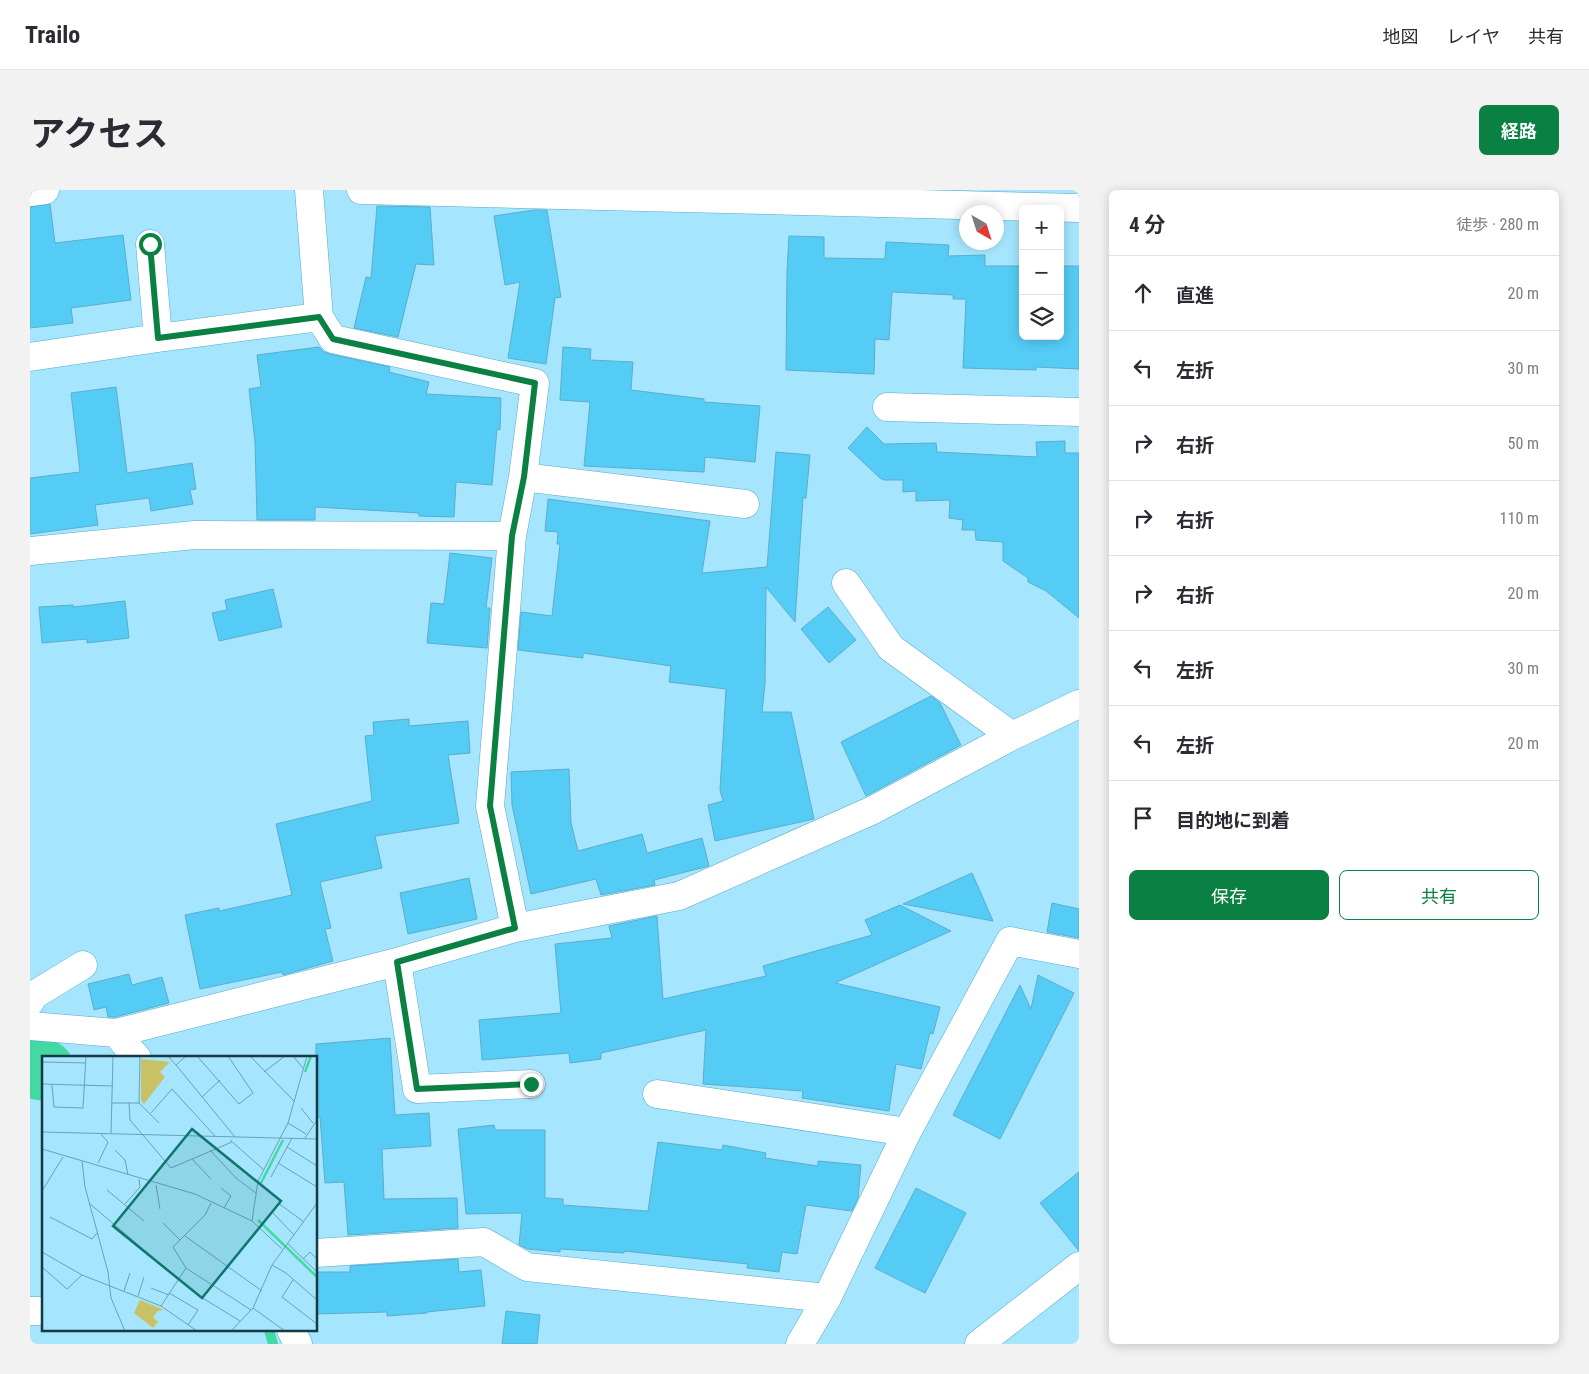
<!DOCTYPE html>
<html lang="ja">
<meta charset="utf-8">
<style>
:root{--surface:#fff;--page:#f2f2f3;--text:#2b2b33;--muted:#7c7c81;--line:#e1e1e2;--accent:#0b8043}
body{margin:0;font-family:"Roboto Condensed","Noto Sans JP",sans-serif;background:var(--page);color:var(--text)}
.controls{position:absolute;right:15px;top:15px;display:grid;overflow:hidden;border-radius:8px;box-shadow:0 2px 12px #0003}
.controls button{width:45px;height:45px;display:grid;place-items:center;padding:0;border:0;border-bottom:1px solid var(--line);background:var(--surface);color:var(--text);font:25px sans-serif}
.compass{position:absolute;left:929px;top:15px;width:45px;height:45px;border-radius:50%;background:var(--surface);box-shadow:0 2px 12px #0003;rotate:141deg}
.stop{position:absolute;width:15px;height:15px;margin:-11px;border:4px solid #0b8043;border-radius:50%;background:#fff}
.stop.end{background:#0b8043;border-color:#fff;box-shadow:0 1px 5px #0008}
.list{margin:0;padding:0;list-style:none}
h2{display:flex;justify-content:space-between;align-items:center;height:65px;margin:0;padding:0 20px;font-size:21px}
h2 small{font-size:16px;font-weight:400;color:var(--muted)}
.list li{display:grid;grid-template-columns:32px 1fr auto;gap:15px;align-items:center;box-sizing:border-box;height:75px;padding:0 20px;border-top:1px solid var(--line)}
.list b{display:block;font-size:19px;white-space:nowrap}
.list em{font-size:16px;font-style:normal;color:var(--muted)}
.actions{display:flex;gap:10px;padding:15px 20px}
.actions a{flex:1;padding:11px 0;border:1px solid var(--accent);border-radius:8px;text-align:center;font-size:18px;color:var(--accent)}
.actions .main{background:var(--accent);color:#fff}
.icon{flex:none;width:28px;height:28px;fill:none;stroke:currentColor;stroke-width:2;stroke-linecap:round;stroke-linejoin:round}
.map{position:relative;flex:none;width:1049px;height:1154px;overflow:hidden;border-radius:8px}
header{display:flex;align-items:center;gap:30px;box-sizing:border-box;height:70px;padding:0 25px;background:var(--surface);border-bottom:1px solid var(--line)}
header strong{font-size:24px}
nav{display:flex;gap:28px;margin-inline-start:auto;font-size:18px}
.intro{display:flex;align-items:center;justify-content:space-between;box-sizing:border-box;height:120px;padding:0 30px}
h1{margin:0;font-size:35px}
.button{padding:12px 22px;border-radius:8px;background:var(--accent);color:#fff;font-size:18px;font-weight:700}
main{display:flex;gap:30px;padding:0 30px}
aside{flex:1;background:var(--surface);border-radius:8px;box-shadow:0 2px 12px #0003}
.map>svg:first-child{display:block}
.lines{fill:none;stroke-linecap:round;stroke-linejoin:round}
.stream{stroke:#42daa2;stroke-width:10}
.river{stroke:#42daa2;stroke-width:61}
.building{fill:#54ccf5;stroke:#5baecb}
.street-casing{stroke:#58aac8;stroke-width:29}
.secondary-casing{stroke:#58aac8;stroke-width:29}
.street{stroke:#fff;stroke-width:28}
.secondary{stroke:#fff;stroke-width:28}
.route{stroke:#0b8043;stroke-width:6}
.inset-river{fill:none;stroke:#42daa2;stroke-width:2.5}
.inset-road{fill:none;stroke:#6ca0b4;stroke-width:1}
.view{fill:#0f766e;fill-opacity:0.15;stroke:#0f766e;stroke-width:2.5}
.inset-edge{fill:none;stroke:#163945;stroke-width:2.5}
</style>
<header>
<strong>Trailo</strong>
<nav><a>地図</a><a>レイヤ</a><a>共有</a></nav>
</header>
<div class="intro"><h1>アクセス</h1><a class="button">経路</a></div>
<main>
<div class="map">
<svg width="1049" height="1154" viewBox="0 0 1049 1154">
<rect width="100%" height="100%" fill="#a5e5fe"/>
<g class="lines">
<path class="stream" d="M239 1140 243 1154"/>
<path class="river" d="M0 878 14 880"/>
</g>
<path class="building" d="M20 14 25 53 93 45 101 110 41 118 43 133 0 138V17Z
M347 16 400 17 404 75 386 74 368 147 324 138 336 87 341 88Z
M504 20H517L531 107 525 108 516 174 478 168 490 92 475 95 464 26Z
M759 46 794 47V68L855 69 856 52 919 55 918 66 955 65V76H993V146H1030V76H1049V179L1006 177V180L933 178 936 109H923V105L862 102 859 150 845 149 844 184 756 180 757 81Z
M289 157 294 162 300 164 360 177 359 182 399 192 396 204 471 208 470 240 467 239 462 295 426 292 424 327 389 326V323L285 317V330H227L225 252 219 199 231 197 227 165Z
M533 157 561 159 560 170 603 172 601 200 674 209V212L730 216 725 272 675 267 674 282 554 276 560 212 530 210Z
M86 197 97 283 162 273 166 299 160 300 163 314 121 321 119 308 65 315 68 335 0 344V288L50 282 41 203Z
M837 237 854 254 906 253 907 262 1007 267 1006 252 1035 251V263H1049V428L1016 401 998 392V388L973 371V352L946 350 945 340H932L933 330 919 328 920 310 886 311V301L873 302V290H854L850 288 818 258Z
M746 262 780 265 776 308H773L765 432 736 397 735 494 732 522H761L784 629 685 651 678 615 693 611 690 600 696 499 639 492 641 476 553 463V468L488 460 491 422 522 426 530 354H527L528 342 515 341 518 309 680 331 672 383 737 377Z
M420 363 462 368 456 418H460L457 458 397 453 401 413 414 414Z
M243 399 252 437 189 451 182 423 197 420 195 410Z
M95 411 99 448 57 453V449L12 453 9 417 43 415 44 417Z
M798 417 826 450 799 473 771 439Z
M901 506 910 513 931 555 836 606 811 552Z
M379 529V536L438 531 440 563 418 565 429 633 345 646 352 678 290 692 301 738 295 739 303 771 253 785 252 782 170 799 155 725 189 718V721L262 705 246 634 342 611 335 546 344 545 343 532Z
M539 579 541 633 548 661 612 644 617 663 672 648 679 676 624 690 625 695 571 705 566 689 501 704 482 615 481 582Z
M942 683 963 731 873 714Z
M439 688 447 729 378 744 370 703Z
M1022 713 1049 719V748L1017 742Z
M870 715 921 741 805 793 910 817 903 844 900 843 891 879 866 874 859 921 772 908 773 901 673 894 676 840 571 863V869L540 873 539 863 452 870 449 830 531 823 525 754 582 748 579 736 627 726 633 809 736 786 733 776 842 745 835 730Z
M99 784 102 795 132 787 139 813 85 827H78L76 817 64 820 58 794Z
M1008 785 1044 803 970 949 923 925 990 795 1001 819Z
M360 848 365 925 399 923 401 956 352 959 354 1009 427 1008 428 1038 318 1045 314 992 295 993 290 927H286V854Z
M464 935 465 940H515V1008L533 1009V1015L618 1021 628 952 692 960 693 955 736 963 735 968 788 976V971L831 975 828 1008 822 1021 776 1015 771 1042 769 1041 771 1043 767 1064 752 1062 749 1082 717 1078 718 1074 594 1061V1063L530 1059V1062L498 1059 489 1055 492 1023 436 1024 428 939Z
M1049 982V1061L1010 1013Z
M886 998 936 1023 895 1103 845 1078Z
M428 1069 429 1082 451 1080 455 1116 397 1122V1123L357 1126V1122L286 1124V1082H320V1076Z
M476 1121 510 1125 507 1154H472Z"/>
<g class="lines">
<defs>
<path id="street" d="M331 0 1049 18
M0 2 15 0
M120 54 128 148
M289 127 303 149 505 193 493 287
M0 167 128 148 289 127 279 0
M857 217 1049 222
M0 361 165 345 482 346
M816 393 861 458 982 546
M485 738 460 616 482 346 493 287 715 314
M367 772 387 899 501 894
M0 812 4 805 53 775
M0 836 86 843 367 772 485 738 649 706 843 620 982 546 1049 514
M86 843 107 868
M627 904 877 942
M286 1063 454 1052 497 1077 797 1108
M0 1121H10
M261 1140 268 1154
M770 1154 797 1108 877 942 980 751 1049 764"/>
<path id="secondary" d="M949 1154 1049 1076"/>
</defs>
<use href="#street" class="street-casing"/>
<use href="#secondary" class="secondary-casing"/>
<use href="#street" class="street"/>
<use href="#secondary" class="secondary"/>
</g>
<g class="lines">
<path class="route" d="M120 54 128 148 289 127 303 149 505 193 494 287 482 346 460 616 485 738 367 772 387 899 501 894"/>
</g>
<g transform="translate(12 866)">
<rect width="275" height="275" fill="#a5e5fe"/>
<path d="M99 3 128 6 118 16 123 21 102 48 99 44ZM98 244 122 254 116 255 111 261 116 266 111 272 92 257Z" fill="#c9c165"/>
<path class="inset-river" d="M263 16 269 0M218 129 241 84M216 164 275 221"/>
<path class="inset-road" d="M126 0 134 9 144 0M155 0 197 48 211 37 186 0M208 0 252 45M251 0 261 12M0 6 44 7M134 9 193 81M222 16 243 0M0 28 71 30M10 29 12 51 41 52 44 0M160 41 178 24M70 47H97L98 0M87 47 88 64 129 112 190 86M97 47 117 67M259 52 271 67M109 57 130 33 173 80M246 67 264 78M0 76 275 83M69 77 71 0M263 82 275 64M188 84 222 114M245 91 275 110M0 93 153 138 210 165 240 193M73 94 83 104 86 119M168 94 194 122 214 137M150 103 169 123M40 105 43 131 66 216 69 242 83 275M56 107 66 86 58 77M236 107 275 131M229 121 250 82M114 129 118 153M179 132 189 140 182 152M65 134 102 165M0 135 21 101M47 147 136 223M236 147 262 166M83 148 98 131 97 123M231 157 252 179M8 161 50 183 55 177M210 165 216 125 246 67 265 0M121 167 138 184 163 159 169 147M143 180 220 235M138 184 131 191 144 212M245 187 275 216M0 196 40 219 119 250 155 275M261 203 268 196 275 203M230 209 244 217 275 244M0 211 25 233 40 219M251 224 240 241 275 268M109 232 127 239M82 235 88 217M127 237 156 254 146 269M96 240 102 221M159 241 198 265M119 250 144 212 209 254M211 252 243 275M189 275 211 252 230 209 275 147"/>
<path class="view" d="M150 73 239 145 160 242 71 170Z"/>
<rect width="275" height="275" class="inset-edge"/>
</g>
</svg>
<div class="controls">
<button>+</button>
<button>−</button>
<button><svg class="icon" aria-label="layers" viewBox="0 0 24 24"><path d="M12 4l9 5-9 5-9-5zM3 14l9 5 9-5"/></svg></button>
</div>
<svg class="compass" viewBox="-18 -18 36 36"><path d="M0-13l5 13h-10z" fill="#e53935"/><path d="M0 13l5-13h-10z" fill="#7c7c81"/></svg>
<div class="stop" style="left:120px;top:54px"></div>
<div class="stop end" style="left:501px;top:894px"></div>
</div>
<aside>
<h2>4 分<small>徒歩 · 280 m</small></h2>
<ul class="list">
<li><svg class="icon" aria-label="ahead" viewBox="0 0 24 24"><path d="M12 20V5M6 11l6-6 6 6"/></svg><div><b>直進</b></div><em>20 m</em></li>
<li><svg class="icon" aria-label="left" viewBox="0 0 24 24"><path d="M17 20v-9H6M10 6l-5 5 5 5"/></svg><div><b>左折</b></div><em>30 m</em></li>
<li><svg class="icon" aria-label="right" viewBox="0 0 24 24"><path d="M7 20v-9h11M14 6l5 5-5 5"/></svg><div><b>右折</b></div><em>50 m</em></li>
<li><svg class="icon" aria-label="right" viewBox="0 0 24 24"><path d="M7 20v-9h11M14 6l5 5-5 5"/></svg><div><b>右折</b></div><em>110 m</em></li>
<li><svg class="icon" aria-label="right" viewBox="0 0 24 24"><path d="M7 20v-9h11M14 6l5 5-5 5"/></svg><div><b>右折</b></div><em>20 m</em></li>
<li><svg class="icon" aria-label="left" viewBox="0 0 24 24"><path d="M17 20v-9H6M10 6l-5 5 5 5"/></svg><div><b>左折</b></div><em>30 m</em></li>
<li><svg class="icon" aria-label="left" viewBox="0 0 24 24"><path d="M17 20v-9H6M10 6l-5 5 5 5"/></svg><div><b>左折</b></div><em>20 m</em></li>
<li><svg class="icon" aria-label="arrive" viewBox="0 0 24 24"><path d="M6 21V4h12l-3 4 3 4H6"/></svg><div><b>目的地に到着</b></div></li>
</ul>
<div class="actions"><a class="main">保存</a><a>共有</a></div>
</aside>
</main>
